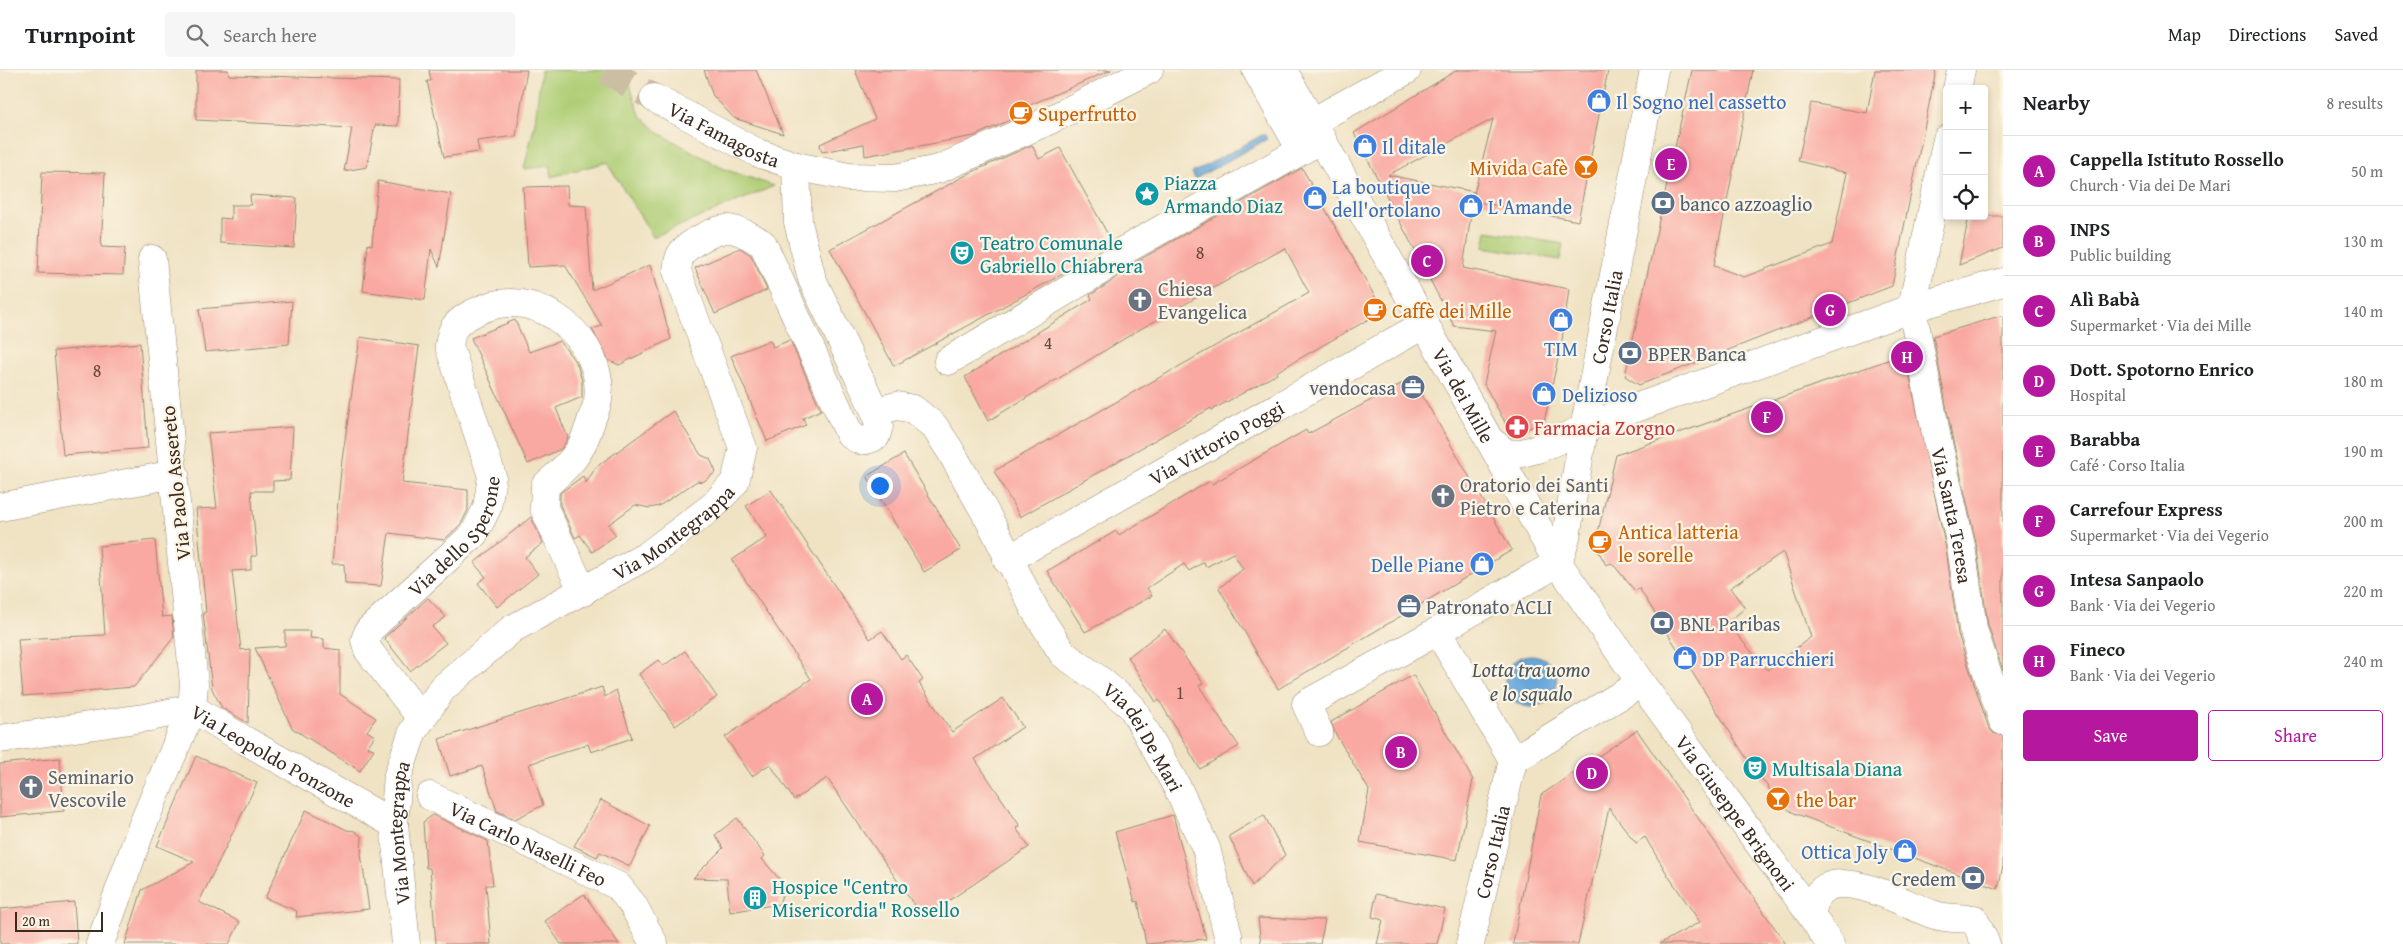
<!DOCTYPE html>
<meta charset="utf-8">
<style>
:root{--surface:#fff;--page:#f6f6f6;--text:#202124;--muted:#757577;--line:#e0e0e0;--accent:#b5179e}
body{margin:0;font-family:"Gentium Book Plus",serif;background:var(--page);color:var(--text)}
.controls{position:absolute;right:15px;top:15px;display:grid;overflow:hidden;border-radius:5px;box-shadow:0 2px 8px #0003}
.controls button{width:45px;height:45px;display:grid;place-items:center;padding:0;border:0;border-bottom:1px solid var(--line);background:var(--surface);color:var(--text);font:25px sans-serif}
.scale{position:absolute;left:15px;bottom:12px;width:88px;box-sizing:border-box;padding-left:5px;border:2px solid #3b2a1e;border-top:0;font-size:14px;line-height:18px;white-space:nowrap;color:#3b2a1e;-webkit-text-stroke:4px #fcf5e5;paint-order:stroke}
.you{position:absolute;left:879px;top:415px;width:18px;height:18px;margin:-12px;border:4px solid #fff;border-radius:50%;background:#1a73e8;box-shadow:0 0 0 8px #1a73e833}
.badge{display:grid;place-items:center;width:32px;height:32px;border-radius:50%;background:var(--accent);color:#fff;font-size:16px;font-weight:700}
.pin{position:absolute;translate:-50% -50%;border:2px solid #fff;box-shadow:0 1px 5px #0006}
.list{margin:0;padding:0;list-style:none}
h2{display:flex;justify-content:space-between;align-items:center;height:65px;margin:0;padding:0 20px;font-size:21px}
h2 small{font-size:16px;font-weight:400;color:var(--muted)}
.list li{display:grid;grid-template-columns:32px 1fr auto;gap:15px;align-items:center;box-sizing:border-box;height:70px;padding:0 20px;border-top:1px solid var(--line)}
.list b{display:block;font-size:19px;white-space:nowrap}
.list p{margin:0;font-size:16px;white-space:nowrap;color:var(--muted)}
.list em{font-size:16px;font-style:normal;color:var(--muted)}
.actions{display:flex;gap:10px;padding:15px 20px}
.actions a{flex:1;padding:11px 0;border:1px solid var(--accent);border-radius:5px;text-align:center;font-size:18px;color:var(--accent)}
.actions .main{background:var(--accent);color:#fff}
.icon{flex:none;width:28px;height:28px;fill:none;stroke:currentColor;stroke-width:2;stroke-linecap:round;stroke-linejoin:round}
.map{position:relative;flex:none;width:2003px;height:874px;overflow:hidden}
header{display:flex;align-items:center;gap:30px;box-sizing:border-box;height:70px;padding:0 25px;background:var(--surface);border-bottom:1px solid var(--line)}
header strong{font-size:24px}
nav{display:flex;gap:28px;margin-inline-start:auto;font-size:18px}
.search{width:350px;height:45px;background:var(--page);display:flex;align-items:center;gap:12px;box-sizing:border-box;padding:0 18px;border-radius:5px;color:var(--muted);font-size:19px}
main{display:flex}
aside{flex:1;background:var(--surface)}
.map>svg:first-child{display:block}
.green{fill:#afce76;stroke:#757c4a}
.water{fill:#66a6d9;stroke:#50687c}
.building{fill:#f9a9a1;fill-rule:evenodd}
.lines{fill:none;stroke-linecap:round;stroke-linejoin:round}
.minor-tunnel{stroke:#ccbea3;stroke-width:28;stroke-dasharray:28 14;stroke-linecap:butt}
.minor-casing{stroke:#968671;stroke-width:29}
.minor{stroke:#fff;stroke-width:28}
.labels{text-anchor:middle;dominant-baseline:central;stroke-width:4.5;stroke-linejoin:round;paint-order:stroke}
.number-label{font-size:18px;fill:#6a4a3f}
.shop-label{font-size:20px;fill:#366cbe;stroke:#fcf5e5;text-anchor:start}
.food-label{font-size:20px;fill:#c56008;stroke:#fcf5e5;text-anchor:start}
.street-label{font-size:20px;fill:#3b2a1e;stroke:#fcf5e5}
.culture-label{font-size:20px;fill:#0d838f;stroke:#fcf5e5;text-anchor:start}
.service-label{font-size:20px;fill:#4e5e75;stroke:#fcf5e5;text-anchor:start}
.worship-label{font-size:20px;fill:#5b616d;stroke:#fcf5e5;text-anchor:start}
.health-label{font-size:20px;fill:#be3a42;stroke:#fcf5e5;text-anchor:start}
.water-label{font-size:21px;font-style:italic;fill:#4a555f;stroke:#fcf5e5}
</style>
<header>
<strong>Turnpoint</strong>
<div class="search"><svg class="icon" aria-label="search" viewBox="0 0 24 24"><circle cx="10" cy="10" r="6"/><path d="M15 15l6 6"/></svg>Search here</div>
<nav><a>Map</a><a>Directions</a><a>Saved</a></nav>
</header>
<main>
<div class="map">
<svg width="2003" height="874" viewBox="0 0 2003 874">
<rect width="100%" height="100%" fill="#fcf5e5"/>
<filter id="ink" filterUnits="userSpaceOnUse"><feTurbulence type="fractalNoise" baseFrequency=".02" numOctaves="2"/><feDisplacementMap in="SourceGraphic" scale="10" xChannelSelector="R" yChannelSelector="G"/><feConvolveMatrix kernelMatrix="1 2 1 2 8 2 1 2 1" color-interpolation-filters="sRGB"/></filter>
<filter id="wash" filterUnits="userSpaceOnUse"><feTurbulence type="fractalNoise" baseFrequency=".0096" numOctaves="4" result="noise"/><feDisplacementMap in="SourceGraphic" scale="20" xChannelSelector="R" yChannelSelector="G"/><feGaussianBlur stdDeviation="1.12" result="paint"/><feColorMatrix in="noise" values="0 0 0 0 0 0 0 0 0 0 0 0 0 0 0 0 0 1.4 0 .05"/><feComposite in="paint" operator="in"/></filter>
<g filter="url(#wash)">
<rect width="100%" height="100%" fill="#f0e3c4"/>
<path class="green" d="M541 0H625L640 45 659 63 724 99 774 116 653 167 607 92 551 107V96L524 99 535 52Z
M1487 161 1563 174 1560 190 1484 177Z"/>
<path class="water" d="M1264 64 1267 69 1195 109 1192 103Z
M1505 611a26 26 0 1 1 52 0a26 26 0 1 1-52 0Z"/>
<g id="blocks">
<path class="building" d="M196 0H228L229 5 399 10 398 56 375 55 367 97 344 101 352 58 196 50Z
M429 0H527L516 66 477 71 479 82 444 87 427 11H431Z
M704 0H756L783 64 734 48 713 26Z
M855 0H1111L1014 42 1017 47 974 66 865 86 864 74 822 82 820 74 875 49Z
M1457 0H1608L1578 151 1473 131 1463 198 1569 219 1562 270 1544 352 1512 365 1484 314 1496 261 1454 256 1354 63ZM1493 49 1474 124 1475 122 1388 105Z
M1692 0H1753L1714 196 1744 207 1832 174 1847 103 1798 91 1811 33 1867 43 1875 0H1936L1892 216 1639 315 1625 306Z
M1032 75 1039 89 1060 78 1111 170 1089 189 1074 198 894 296 830 179 970 103Z
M1302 98 1383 241 1276 302 1277 304 1212 340 1211 338 1020 447 994 401 1309 223 1285 178 1137 261 988 351 965 307 1092 229 1090 225 1108 214 1132 194Z
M42 102 105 103 101 177 125 178 123 205 38 203Z
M378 111 451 124 439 197 431 179 425 230 363 221 368 174 372 175Z
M567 116 568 135 586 136 592 220 650 195 671 269 619 295 608 290 592 259 602 256 565 195 528 197 523 117Z
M250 125 297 128 294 178 220 173V148L231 149V135H251Z
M1969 146H2003V178L1959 195Z
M740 178 751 185 767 220 715 244 695 198Z
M292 231 289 274 205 282 199 239Z
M2003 245V601L1988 555 1976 473 1952 366 1933 266Z
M515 250 529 282 560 271 577 294 582 311V327L556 338 568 368 565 373 561 379 528 394 471 268Z
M360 267 419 276 402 413 468 420V440L461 454 444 470 389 463 381 516 345 514 344 494H332L342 390Z
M770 270 773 277 790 270 821 340 803 348 806 355 767 371 731 286Z
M140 273 148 378 63 385 54 281Z
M1905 284 1946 479 1958 564 1988 656 1993 663 2003 666V796L1998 819 1802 746 1792 742 1779 732 1745 686 1639 518 1635 521 1612 493 1606 495 1595 475 1616 385ZM1783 482 1811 567 1767 600 1727 553 1745 538 1730 518Z
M1412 308 1512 480 1278 619 1219 518 1243 499 1233 483 1206 497 1204 492 1189 501 1184 494 1147 518 1152 526 1085 562 1047 501 1116 461 1119 465 1210 411 1212 414 1306 360 1308 364Z
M673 341 701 385 710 389 716 402 703 412 697 411 659 436 650 438 635 435 608 455 616 465 592 482 580 465 575 468 560 435V423L583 406 586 413 596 397Z
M293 357 290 410 273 411V421H251L257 486H251V500L232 501 241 580 250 579 248 653 222 638 212 619 203 543 206 542 196 439 217 438 208 363Z
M904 384 961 480 924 502 867 406Z
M771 420 870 569 882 561 901 589 906 585 923 610 919 613 952 662 1003 628 1023 657 975 689 1020 756 1016 758 1029 777 923 848 827 708 794 730 770 694 752 706 725 667 811 609 732 490 767 467 746 436Z
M531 447 543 473 525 487 538 504 497 537 478 513 486 507 474 493Z
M155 470 162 547 172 546 174 567 134 617 23 626 18 569 105 565 99 476Z
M428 528 446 547 432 557 446 573 410 601 384 568Z
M1165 559 1203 613 1199 616 1239 676 1200 699 1159 630 1156 632 1128 587Z
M285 561H311L310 568 324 569V578L340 580V624L376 648 367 661 375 666 367 677 374 679 360 701 292 658 255 578 285 576Z
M685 581 717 627 675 656 639 604 658 590 663 596Z
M1413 605 1473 710 1457 790 1360 772 1369 720 1335 663 1331 652Z
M602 617 605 627 616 620 632 668 591 682 588 674 529 694 543 735 515 749 497 741 482 696 450 706 439 669Z
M1637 660 1689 735 1786 874H1659L1700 852 1669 807 1645 767 1636 773 1609 738 1578 874H1513L1541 725Z
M196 686 257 713 199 832 240 852 229 874H125L142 820 194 792 157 776Z
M60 688 64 741 0 747V694Z
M601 730 650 756 630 796 600 782 597 787 574 776Z
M306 740 347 760 355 761 362 767 361 784 369 839 296 847 297 841 265 828Z
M433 745 488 771 493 815H486L491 874H436L430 798H426L423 752Z
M1173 745 1206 869 1146 874 1138 831 1135 832 1115 762Z
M1264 745 1285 785 1252 816 1229 766Z
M737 748 765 786 762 789 782 812 783 822 779 834 730 842 727 809 693 808 723 778 715 765Z
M584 824 619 874H561L545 851Z
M1376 824 1445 839 1437 874H1377L1383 850 1372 847Z
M74 832 77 874H0V839Z
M1258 848 1325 850 1320 874H1261Z"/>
</g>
</g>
<g filter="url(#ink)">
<use href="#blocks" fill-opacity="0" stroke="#968671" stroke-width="1"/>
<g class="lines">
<path class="minor-tunnel" d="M606 0 654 28"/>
<defs>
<g id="minor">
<path d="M1256 0 1301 80"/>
<path id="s1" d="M1283 0 1558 493 1641 613 1811 845 1830 874"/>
<path d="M1957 19 1961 0"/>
<path id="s2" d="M654 28 758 83 796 96 848 107 895 108 939 99 1048 51 1149 0"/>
<path d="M1312 52 1407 0"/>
<path id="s3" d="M1947 69 1912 238 1937 369 1961 476 1973 559 2003 651"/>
<path d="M948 291 1098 202 1123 181 1322 69"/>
<path id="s4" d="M875 341 897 336 913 339 934 356 950 380 991 453 1035 540 1063 584 1101 611 1132 637 1177 717 1206 778 1228 865 1229 874"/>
<path d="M1492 372 1506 383 1518 384 1537 379 1619 344 1912 238 2003 212"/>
<path d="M0 437 175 404"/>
<path id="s5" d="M1007 490 1425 254"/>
<path id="s6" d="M1558 493 1566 467 1584 359 1654 0"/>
<path d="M1558 493 1438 561 1513 690 1641 613"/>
<path id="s7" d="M422 649 368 580 365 570 369 560 474 464 487 438 492 406 449 276C450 271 451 262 454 258 460 249 473 243 482 239 538 214 606 271 598 330 597 336 594 343 592 348 588 361 583 376 575 386 567 397 555 407 545 416L544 438 583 522"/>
<path d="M1319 662 1306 634 1438 561"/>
<path id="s8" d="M0 669 150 647 192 638 246 671 394 754"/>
<path id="s9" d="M430 726 618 816 633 835 654 874"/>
<path d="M1811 845C1813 838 1815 827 1819 823 1842 797 1906 835 1932 844 1944 849 1961 848 1974 849L1986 874"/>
<path d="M100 874 143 754 192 638 194 614 152 189"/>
<path id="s10" d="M406 874 394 754 398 705 413 661 443 618 512 559 648 485 713 436 735 412 743 378 677 201C678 196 678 190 680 186 684 175 719 157 730 159 743 161 752 167 763 174L849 363C859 372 864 373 876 366L879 356 875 341 812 209 798 152 796 96"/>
<path id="s11" d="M1470 874 1513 690"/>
</g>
</defs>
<use href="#minor" class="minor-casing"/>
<use href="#minor" class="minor"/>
</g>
</g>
<defs>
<symbol id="shop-disc" viewBox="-11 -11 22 22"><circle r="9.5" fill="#3f7fe0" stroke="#fcf5e5"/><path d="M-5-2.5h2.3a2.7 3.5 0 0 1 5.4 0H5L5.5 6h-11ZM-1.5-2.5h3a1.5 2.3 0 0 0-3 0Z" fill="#fff"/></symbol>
<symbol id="cafe-disc" viewBox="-11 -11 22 22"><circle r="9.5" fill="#e8710a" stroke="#fcf5e5"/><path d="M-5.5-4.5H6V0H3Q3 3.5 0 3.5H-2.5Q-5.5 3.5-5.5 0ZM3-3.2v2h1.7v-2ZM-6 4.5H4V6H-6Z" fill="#fff"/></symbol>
<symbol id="bar-disc" viewBox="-11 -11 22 22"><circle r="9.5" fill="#e8710a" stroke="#fcf5e5"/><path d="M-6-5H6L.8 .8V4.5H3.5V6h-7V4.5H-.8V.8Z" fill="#fff"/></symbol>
<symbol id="sight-disc" viewBox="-11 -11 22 22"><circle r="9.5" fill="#0f9aa8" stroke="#fcf5e5"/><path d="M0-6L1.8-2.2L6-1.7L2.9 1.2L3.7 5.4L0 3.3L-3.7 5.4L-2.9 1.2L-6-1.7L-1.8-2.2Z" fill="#fff"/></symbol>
<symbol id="bank-disc" viewBox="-11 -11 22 22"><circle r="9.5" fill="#5c6f8a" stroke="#fcf5e5"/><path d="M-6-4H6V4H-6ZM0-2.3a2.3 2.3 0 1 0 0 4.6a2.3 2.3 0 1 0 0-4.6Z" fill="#fff"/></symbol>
<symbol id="theatre-disc" viewBox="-11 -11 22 22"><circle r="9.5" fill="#0f9aa8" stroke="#fcf5e5"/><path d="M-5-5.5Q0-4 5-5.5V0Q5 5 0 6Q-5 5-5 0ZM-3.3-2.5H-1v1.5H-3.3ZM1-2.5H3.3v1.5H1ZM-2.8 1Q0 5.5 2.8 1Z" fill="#fff"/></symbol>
<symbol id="church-disc" viewBox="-11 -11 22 22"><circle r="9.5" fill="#6b7280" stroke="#fcf5e5"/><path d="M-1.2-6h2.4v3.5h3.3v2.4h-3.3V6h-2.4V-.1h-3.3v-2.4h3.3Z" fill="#fff"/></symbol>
<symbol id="office-disc" viewBox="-11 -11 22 22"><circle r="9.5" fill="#5c6f8a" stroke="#fcf5e5"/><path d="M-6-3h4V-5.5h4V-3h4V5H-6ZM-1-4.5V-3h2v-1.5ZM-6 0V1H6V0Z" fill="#fff"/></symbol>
<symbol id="pharmacy-disc" viewBox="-11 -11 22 22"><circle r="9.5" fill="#e0444e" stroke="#fcf5e5"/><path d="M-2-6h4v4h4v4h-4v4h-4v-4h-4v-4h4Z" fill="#fff"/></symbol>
<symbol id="building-disc" viewBox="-11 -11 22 22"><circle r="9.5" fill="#0f9aa8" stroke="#fcf5e5"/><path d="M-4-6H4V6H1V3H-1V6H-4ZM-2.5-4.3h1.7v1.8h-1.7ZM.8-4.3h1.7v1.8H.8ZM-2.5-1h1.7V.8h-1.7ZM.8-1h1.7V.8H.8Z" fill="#fff"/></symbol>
</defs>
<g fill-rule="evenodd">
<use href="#shop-disc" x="1585" y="17" width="28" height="28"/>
<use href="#cafe-disc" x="1007" y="29" width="28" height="28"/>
<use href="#shop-disc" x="1351" y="62" width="28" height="28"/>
<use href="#bar-disc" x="1572" y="83" width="28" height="28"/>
<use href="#sight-disc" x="1133" y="110" width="28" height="28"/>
<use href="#shop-disc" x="1301" y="114" width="28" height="28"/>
<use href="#bank-disc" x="1649" y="119" width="28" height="28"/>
<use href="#shop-disc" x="1457" y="122" width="28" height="28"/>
<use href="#theatre-disc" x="948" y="169" width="28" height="28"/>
<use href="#church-disc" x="1126" y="216" width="28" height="28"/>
<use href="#cafe-disc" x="1361" y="226" width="28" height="28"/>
<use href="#shop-disc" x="1547" y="236" width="28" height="28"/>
<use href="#bank-disc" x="1616" y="269" width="28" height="28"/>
<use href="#office-disc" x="1399" y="303" width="28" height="28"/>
<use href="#shop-disc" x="1530" y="310" width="28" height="28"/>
<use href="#pharmacy-disc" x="1503" y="343" width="28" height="28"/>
<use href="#church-disc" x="1429" y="412" width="28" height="28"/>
<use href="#cafe-disc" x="1586" y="458" width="28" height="28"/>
<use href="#shop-disc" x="1468" y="480" width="28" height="28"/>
<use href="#office-disc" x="1395" y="522" width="28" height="28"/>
<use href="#bank-disc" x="1648" y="539" width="28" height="28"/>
<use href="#shop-disc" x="1671" y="574" width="28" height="28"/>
<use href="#theatre-disc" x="1741" y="684" width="28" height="28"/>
<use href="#church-disc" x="17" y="703" width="28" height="28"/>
<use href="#bar-disc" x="1764" y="715" width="28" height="28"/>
<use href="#shop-disc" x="1891" y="767" width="28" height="28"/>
<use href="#bank-disc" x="1959" y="794" width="28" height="28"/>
<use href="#building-disc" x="741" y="814" width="28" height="28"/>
</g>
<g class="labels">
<g class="number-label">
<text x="1200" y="182">8</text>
<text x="1048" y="272">4</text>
<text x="97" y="300">8</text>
<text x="1180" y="622">1</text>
</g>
<g class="shop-label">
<text x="1616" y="31">Il Sogno nel cassetto</text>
<text x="1382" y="76">Il ditale</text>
<text x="1332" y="116">La boutique<tspan x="1332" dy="23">dell'ortolano</tspan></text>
<text x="1488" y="136">L'Amande</text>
<text x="1561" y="278" text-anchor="middle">TIM</text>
<text x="1562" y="324">Delizioso</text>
<text x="1464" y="494" text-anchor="end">Delle Piane</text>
<text x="1702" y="588">DP Parrucchieri</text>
<text x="1888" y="781" text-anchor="end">Ottica Joly</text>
</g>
<g class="food-label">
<text x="1038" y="43">Superfrutto</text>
<text x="1568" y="97" text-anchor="end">Mivida Cafè</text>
<text x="1392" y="240">Caffè dei Mille</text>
<text x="1618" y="461">Antica latteria<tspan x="1618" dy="23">le sorelle</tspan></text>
<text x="1796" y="729">the bar</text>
</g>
<g class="street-label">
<text stroke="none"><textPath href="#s2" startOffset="79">Via Famagosta</textPath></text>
<text stroke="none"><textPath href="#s6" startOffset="251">Corso Italia</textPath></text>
<text stroke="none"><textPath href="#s1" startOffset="372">Via dei Mille</textPath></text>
<text stroke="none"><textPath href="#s5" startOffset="240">Via Vittorio Poggi</textPath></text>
<text transform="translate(175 413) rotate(-96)">Via Paolo Assereto</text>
<text stroke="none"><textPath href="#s3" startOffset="384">Via Santa Teresa</textPath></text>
<text stroke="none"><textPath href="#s10" startOffset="548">Via Montegrappa</textPath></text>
<text stroke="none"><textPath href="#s7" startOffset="239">Via dello Sperone</textPath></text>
<text stroke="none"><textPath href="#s4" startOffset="446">Via dei De Mari</textPath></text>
<text stroke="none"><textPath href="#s8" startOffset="289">Via Leopoldo Ponzone</textPath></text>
<text stroke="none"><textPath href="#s1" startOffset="871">Via Giuseppe Brignoni</textPath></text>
<text stroke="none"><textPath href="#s10" startOffset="112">Via Montegrappa</textPath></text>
<text stroke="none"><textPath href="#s9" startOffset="109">Via Carlo Naselli Feo</textPath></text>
<text stroke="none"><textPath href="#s11" startOffset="95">Corso Italia</textPath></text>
</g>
<g class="culture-label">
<text x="1164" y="112">Piazza<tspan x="1164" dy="23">Armando Diaz</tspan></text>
<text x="980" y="172">Teatro Comunale<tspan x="980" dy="23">Gabriello Chiabrera</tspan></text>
<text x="1772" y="698">Multisala Diana</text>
<text x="772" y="816">Hospice "Centro<tspan x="772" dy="23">Misericordia" Rossello</tspan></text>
</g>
<g class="service-label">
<text x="1680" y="133">banco azzoaglio</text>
<text x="1648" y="283">BPER Banca</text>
<text x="1396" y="317" text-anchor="end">vendocasa</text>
<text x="1426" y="536">Patronato ACLI</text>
<text x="1680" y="553">BNL Paribas</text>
<text x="1956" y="808" text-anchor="end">Credem</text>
</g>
<g class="worship-label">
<text x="1158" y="218">Chiesa<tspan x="1158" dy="23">Evangelica</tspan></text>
<text x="1460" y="414">Oratorio dei Santi<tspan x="1460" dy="23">Pietro e Caterina</tspan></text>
<text x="48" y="706">Seminario<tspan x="48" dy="23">Vescovile</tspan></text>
</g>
<g class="health-label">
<text x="1534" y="357">Farmacia Zorgno</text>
</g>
<g class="water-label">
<text x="1531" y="599">Lotta tra uomo<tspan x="1531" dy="24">e lo squalo</tspan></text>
</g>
</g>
</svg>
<div class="controls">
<button>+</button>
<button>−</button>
<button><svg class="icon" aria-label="locate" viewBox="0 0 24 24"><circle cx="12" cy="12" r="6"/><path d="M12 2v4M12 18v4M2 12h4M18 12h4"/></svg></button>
</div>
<div class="scale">20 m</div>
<div class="you"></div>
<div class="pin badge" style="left:867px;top:629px">A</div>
<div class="pin badge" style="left:1401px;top:682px">B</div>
<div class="pin badge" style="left:1427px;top:191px">C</div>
<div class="pin badge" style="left:1592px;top:703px">D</div>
<div class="pin badge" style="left:1671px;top:94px">E</div>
<div class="pin badge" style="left:1767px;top:347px">F</div>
<div class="pin badge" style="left:1830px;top:240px">G</div>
<div class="pin badge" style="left:1907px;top:287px">H</div>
</div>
<aside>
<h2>Nearby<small>8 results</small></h2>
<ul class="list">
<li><span class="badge">A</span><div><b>Cappella Istituto Rossello</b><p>Church · Via dei De Mari</p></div><em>50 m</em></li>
<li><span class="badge">B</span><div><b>INPS</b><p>Public building</p></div><em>130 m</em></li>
<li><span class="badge">C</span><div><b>Alì Babà</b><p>Supermarket · Via dei Mille</p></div><em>140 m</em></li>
<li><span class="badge">D</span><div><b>Dott. Spotorno Enrico</b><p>Hospital</p></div><em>180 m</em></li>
<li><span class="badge">E</span><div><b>Barabba</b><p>Café · Corso Italia</p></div><em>190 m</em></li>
<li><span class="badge">F</span><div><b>Carrefour Express</b><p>Supermarket · Via dei Vegerio</p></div><em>200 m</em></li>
<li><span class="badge">G</span><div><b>Intesa Sanpaolo</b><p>Bank · Via dei Vegerio</p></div><em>220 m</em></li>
<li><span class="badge">H</span><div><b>Fineco</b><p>Bank · Via dei Vegerio</p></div><em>240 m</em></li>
</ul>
<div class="actions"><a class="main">Save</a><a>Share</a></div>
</aside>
</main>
